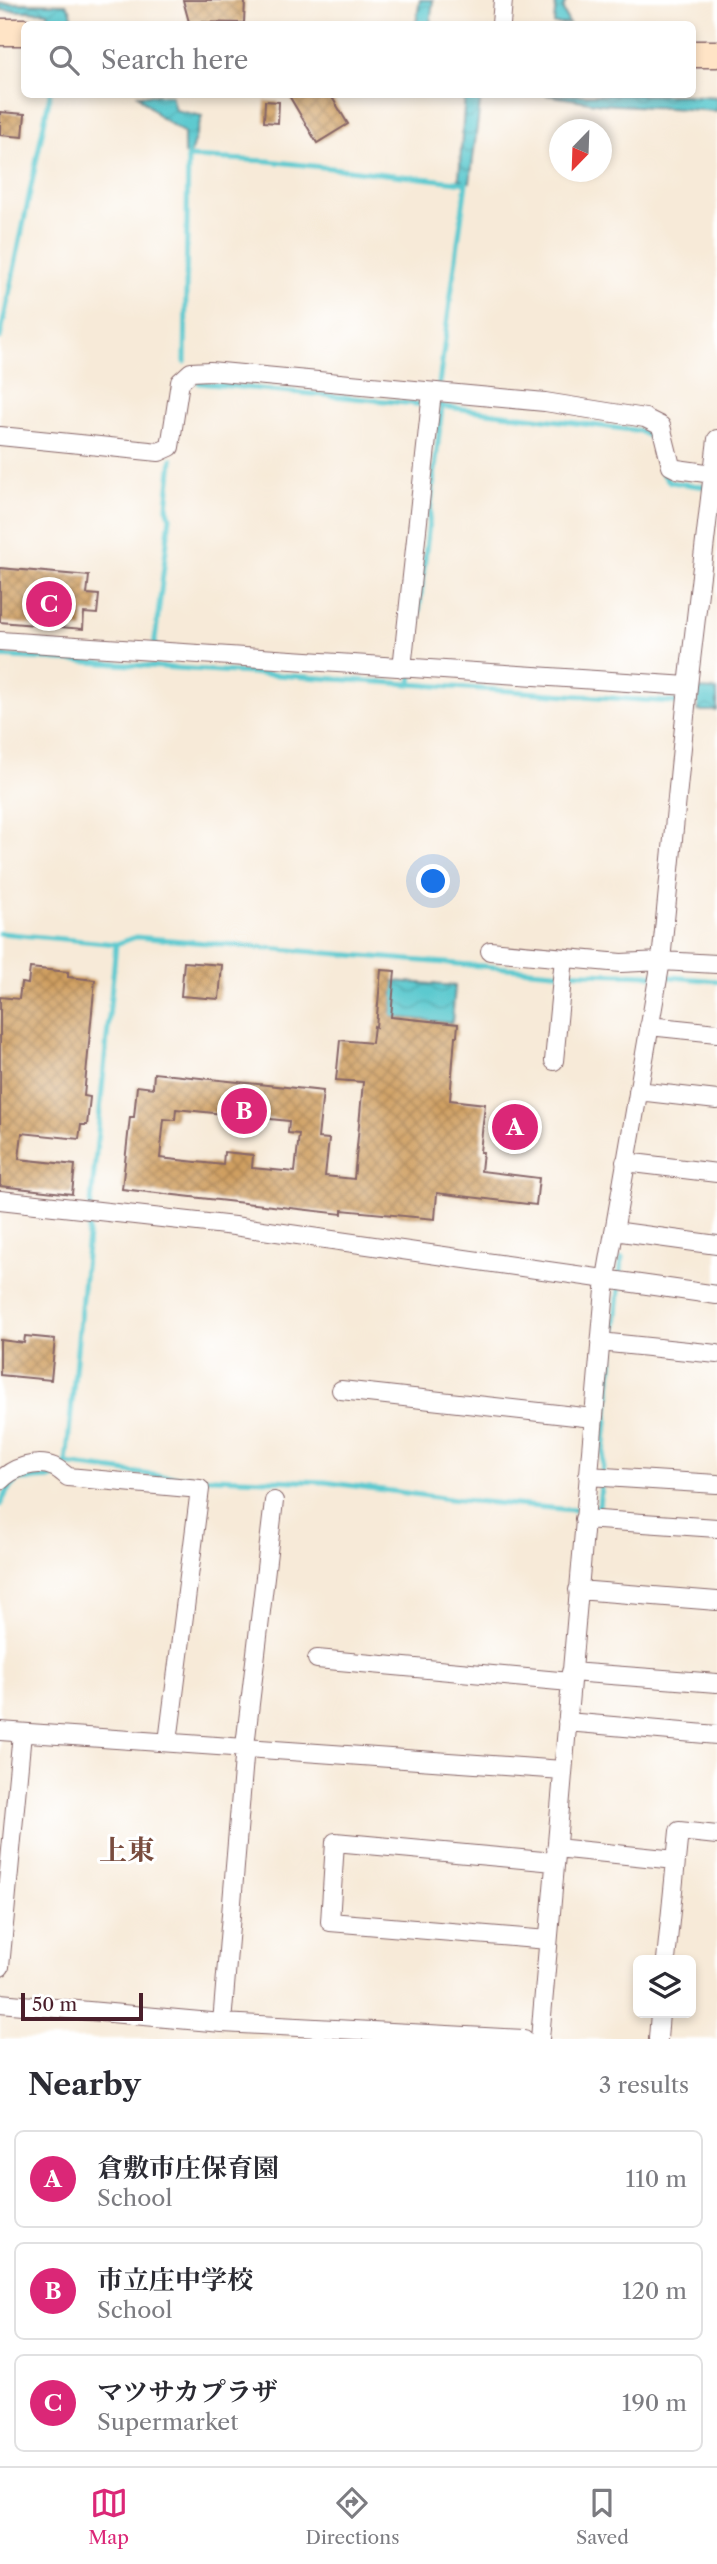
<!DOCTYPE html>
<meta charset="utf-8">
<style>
:root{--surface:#fff;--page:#f2f2f3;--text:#2b2b33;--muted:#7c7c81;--line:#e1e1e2;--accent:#db2777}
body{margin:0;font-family:"Libre Caslon Text","Noto Serif JP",serif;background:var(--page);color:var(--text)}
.controls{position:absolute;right:21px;bottom:21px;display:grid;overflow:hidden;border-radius:10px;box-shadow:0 4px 10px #0003}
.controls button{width:63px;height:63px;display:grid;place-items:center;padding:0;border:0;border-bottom:2px solid var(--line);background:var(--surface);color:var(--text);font:35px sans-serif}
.compass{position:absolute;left:549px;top:119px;width:63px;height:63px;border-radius:50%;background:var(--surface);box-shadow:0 4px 10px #0003;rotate:203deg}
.scale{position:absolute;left:21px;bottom:18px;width:122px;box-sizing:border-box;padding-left:7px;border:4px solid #4a1f2b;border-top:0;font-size:19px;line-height:24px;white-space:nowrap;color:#4a1f2b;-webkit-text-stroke:5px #fff;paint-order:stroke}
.you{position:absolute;left:434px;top:882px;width:24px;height:24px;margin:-18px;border:5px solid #fff;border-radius:50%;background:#1a73e8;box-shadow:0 0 0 10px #1a73e833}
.badge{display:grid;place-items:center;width:46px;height:46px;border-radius:50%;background:var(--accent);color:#fff;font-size:23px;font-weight:700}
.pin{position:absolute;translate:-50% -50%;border:4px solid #fff;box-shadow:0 2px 7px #0006}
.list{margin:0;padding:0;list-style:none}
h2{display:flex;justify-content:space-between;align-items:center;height:91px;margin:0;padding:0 28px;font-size:30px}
h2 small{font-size:23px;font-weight:400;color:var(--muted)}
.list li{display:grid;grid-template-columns:46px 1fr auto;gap:21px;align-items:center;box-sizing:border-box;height:98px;margin:0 14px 14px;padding:0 14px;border:2px solid var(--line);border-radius:10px}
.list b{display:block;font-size:26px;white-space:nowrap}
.list p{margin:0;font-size:23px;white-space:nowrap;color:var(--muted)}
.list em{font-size:23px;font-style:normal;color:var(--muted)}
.icon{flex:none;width:38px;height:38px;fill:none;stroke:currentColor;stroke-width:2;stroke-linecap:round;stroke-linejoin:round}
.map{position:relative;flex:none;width:717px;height:2039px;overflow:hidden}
.search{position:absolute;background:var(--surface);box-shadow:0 4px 10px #0003;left:21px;right:21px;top:21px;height:77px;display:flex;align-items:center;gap:18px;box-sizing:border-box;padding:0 24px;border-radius:10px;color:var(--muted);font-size:26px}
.sheet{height:427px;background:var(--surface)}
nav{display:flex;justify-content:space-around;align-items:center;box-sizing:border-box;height:98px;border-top:2px solid var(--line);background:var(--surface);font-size:19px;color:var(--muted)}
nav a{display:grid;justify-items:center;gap:4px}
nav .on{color:var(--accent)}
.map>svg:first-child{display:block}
.water{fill:url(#water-waves);stroke:#52747d;stroke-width:2}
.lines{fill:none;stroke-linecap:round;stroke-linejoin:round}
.stream{stroke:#5bc9cf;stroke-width:5}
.building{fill:url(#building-cross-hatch);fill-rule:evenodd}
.minor-casing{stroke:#876668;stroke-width:20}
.secondary-casing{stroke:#876668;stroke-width:29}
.minor{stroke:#fff;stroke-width:18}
.secondary{stroke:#ffe4c6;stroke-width:26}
.labels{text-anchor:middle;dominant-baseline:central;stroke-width:6;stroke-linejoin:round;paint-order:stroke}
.quarter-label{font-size:28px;font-weight:bold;fill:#794c3e;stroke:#fff}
</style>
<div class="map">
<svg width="717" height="2039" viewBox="0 0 717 2039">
<defs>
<pattern id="water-waves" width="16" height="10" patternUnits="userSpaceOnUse" patternTransform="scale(1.75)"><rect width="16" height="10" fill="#5bc9cf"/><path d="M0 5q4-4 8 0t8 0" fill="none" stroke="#51acb2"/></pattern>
<pattern id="building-cross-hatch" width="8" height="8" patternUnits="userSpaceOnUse" patternTransform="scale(1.75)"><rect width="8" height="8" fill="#cf9f61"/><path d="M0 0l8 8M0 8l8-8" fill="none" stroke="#aa8150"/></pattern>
</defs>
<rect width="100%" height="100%" fill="#fff"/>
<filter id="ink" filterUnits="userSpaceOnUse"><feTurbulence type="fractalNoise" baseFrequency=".0143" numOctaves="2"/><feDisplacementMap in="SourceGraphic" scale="14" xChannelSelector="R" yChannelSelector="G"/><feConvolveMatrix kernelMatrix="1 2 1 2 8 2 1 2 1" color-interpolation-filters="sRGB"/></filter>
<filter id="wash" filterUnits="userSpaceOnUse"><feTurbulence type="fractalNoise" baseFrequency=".00686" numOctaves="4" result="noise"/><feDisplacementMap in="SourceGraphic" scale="28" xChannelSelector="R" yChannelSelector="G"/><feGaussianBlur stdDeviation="1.57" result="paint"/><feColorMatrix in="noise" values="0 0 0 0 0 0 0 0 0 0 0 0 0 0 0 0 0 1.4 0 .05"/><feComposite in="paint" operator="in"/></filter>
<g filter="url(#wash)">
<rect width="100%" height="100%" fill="#f7ead8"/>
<path class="water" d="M420 0H433L430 24H416Z
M556 0H566L563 10 569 24H554Z
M0 3 66 4 71 11 73 24H49L48 12 0 10Z
M138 95H171L175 110 202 116 190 154H184V133L160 117Z
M465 95H481L470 182 459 179Z
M686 95 717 97V111L602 104 546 95Z
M698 689 717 690V711H698Z
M394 981 455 986 452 1023 391 1017Z"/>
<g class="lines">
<path class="stream" d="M187 157 268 161 466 183
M0 338 50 94
M185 362 188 148
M199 383 426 405
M439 406 640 431 653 439 660 456 663 475 670 482 707 487
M154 648 170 517 167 507 172 459
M0 656 685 703
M411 684 442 406 439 384 467 176
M0 933 116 944 136 937 554 972 649 975 717 981
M66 1464 160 1476 325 1482 450 1499 574 1510
M0 1505 8 1490 17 1480 53 1478 66 1464 116 944
M595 1508 599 1507 622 1258"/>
</g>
<g id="blocks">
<path class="building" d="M183 0H245L244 23 189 22Z
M288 94H330L348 124 317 143Z
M265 101 279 102 278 123 264 122Z
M0 112 25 114 23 137 0 135Z
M0 568 89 576 87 594 99 595 97 614 84 613 83 629 0 622Z
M184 962 222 965 219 999 181 996Z
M30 968 68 972V977L95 980 84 1096 90 1097 87 1125H81L79 1139 22 1133 19 1159 75 1165 72 1194 0 1186V997L19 999 21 983 28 984Z
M381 970 395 971 391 1017 458 1024 457 1036H455L450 1100 485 1104 480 1152H483L481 1171 539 1178 536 1205 437 1193 435 1219 342 1210V1214L122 1189 130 1117H134L137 1086 153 1088 154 1073 323 1091 318 1138 329 1139 325 1176 354 1179 363 1082 336 1080 340 1040 372 1043 374 1026 376 1027ZM176 1109 289 1121 288 1133 299 1134 295 1172 252 1168 253 1155 224 1152 223 1165 160 1158 164 1119 175 1120Z
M25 1336 55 1339 51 1380 0 1375V1340L24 1343Z"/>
</g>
</g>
<g filter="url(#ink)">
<use href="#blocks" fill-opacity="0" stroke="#876668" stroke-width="2"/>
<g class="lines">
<defs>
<path id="minor" d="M501 24 503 0
M0 436 159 452 170 447 180 382 191 372 210 371 545 402 645 418 661 426 671 466 677 469 713 474
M0 641 688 686
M402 668 432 392
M490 951 621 963 661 961 717 964
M649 1026 717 1033
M554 1061 564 958
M638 1091 717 1100
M625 1162 717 1173
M0 1200 234 1226 717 1295
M614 1231 717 1245
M600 1342 717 1354
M341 1390 593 1418
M588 1476 717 1484
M0 1481C12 1468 37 1459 54 1467 59 1469 64 1474 68 1477L200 1489 168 1742
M584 1519 717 1528
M578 1590 717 1601
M317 1659 570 1682
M571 1672 717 1683
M567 1722 717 1735
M0 1731 563 1770
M556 1848 676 1860
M548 1940 330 1922 335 1842 554 1862
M666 1960 679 1831 717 1835
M0 1967 22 1733
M0 2003 222 2023 524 2039
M222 2023 245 1746 274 1501
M540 2039 606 1278 661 961 688 686 717 439
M658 2039 660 2013"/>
<path id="secondary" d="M0 32H24
M692 54H717"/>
</defs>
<use href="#minor" class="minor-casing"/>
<use href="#secondary" class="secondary-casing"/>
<use href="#minor" class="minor"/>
<use href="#secondary" class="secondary"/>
</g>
</g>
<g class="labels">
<g class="quarter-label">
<text x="127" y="1850">上東</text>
</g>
</g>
</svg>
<div class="controls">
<button><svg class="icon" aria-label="layers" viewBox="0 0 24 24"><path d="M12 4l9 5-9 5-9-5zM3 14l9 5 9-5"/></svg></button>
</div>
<svg class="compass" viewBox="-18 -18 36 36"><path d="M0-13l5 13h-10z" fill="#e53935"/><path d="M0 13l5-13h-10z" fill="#7c7c81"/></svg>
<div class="scale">50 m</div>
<div class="you"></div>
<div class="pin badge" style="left:515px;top:1127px">A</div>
<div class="pin badge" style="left:244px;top:1111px">B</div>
<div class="pin badge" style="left:49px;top:604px">C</div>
<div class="search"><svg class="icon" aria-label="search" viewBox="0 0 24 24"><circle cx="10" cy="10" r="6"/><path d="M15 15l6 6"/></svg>Search here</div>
</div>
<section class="sheet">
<h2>Nearby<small>3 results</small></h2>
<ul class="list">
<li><span class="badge">A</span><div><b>倉敷市庄保育園</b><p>School</p></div><em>110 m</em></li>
<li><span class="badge">B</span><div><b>市立庄中学校</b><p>School</p></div><em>120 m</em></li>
<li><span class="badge">C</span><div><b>マツサカプラザ</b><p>Supermarket</p></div><em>190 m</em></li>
</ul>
</section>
<nav>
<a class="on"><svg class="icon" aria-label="map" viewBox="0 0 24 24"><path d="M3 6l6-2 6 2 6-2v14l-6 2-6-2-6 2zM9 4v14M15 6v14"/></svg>Map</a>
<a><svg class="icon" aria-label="directions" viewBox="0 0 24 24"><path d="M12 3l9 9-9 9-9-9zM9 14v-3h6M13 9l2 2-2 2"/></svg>Directions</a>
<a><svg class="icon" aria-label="saved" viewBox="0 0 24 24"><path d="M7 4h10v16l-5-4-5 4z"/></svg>Saved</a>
</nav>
